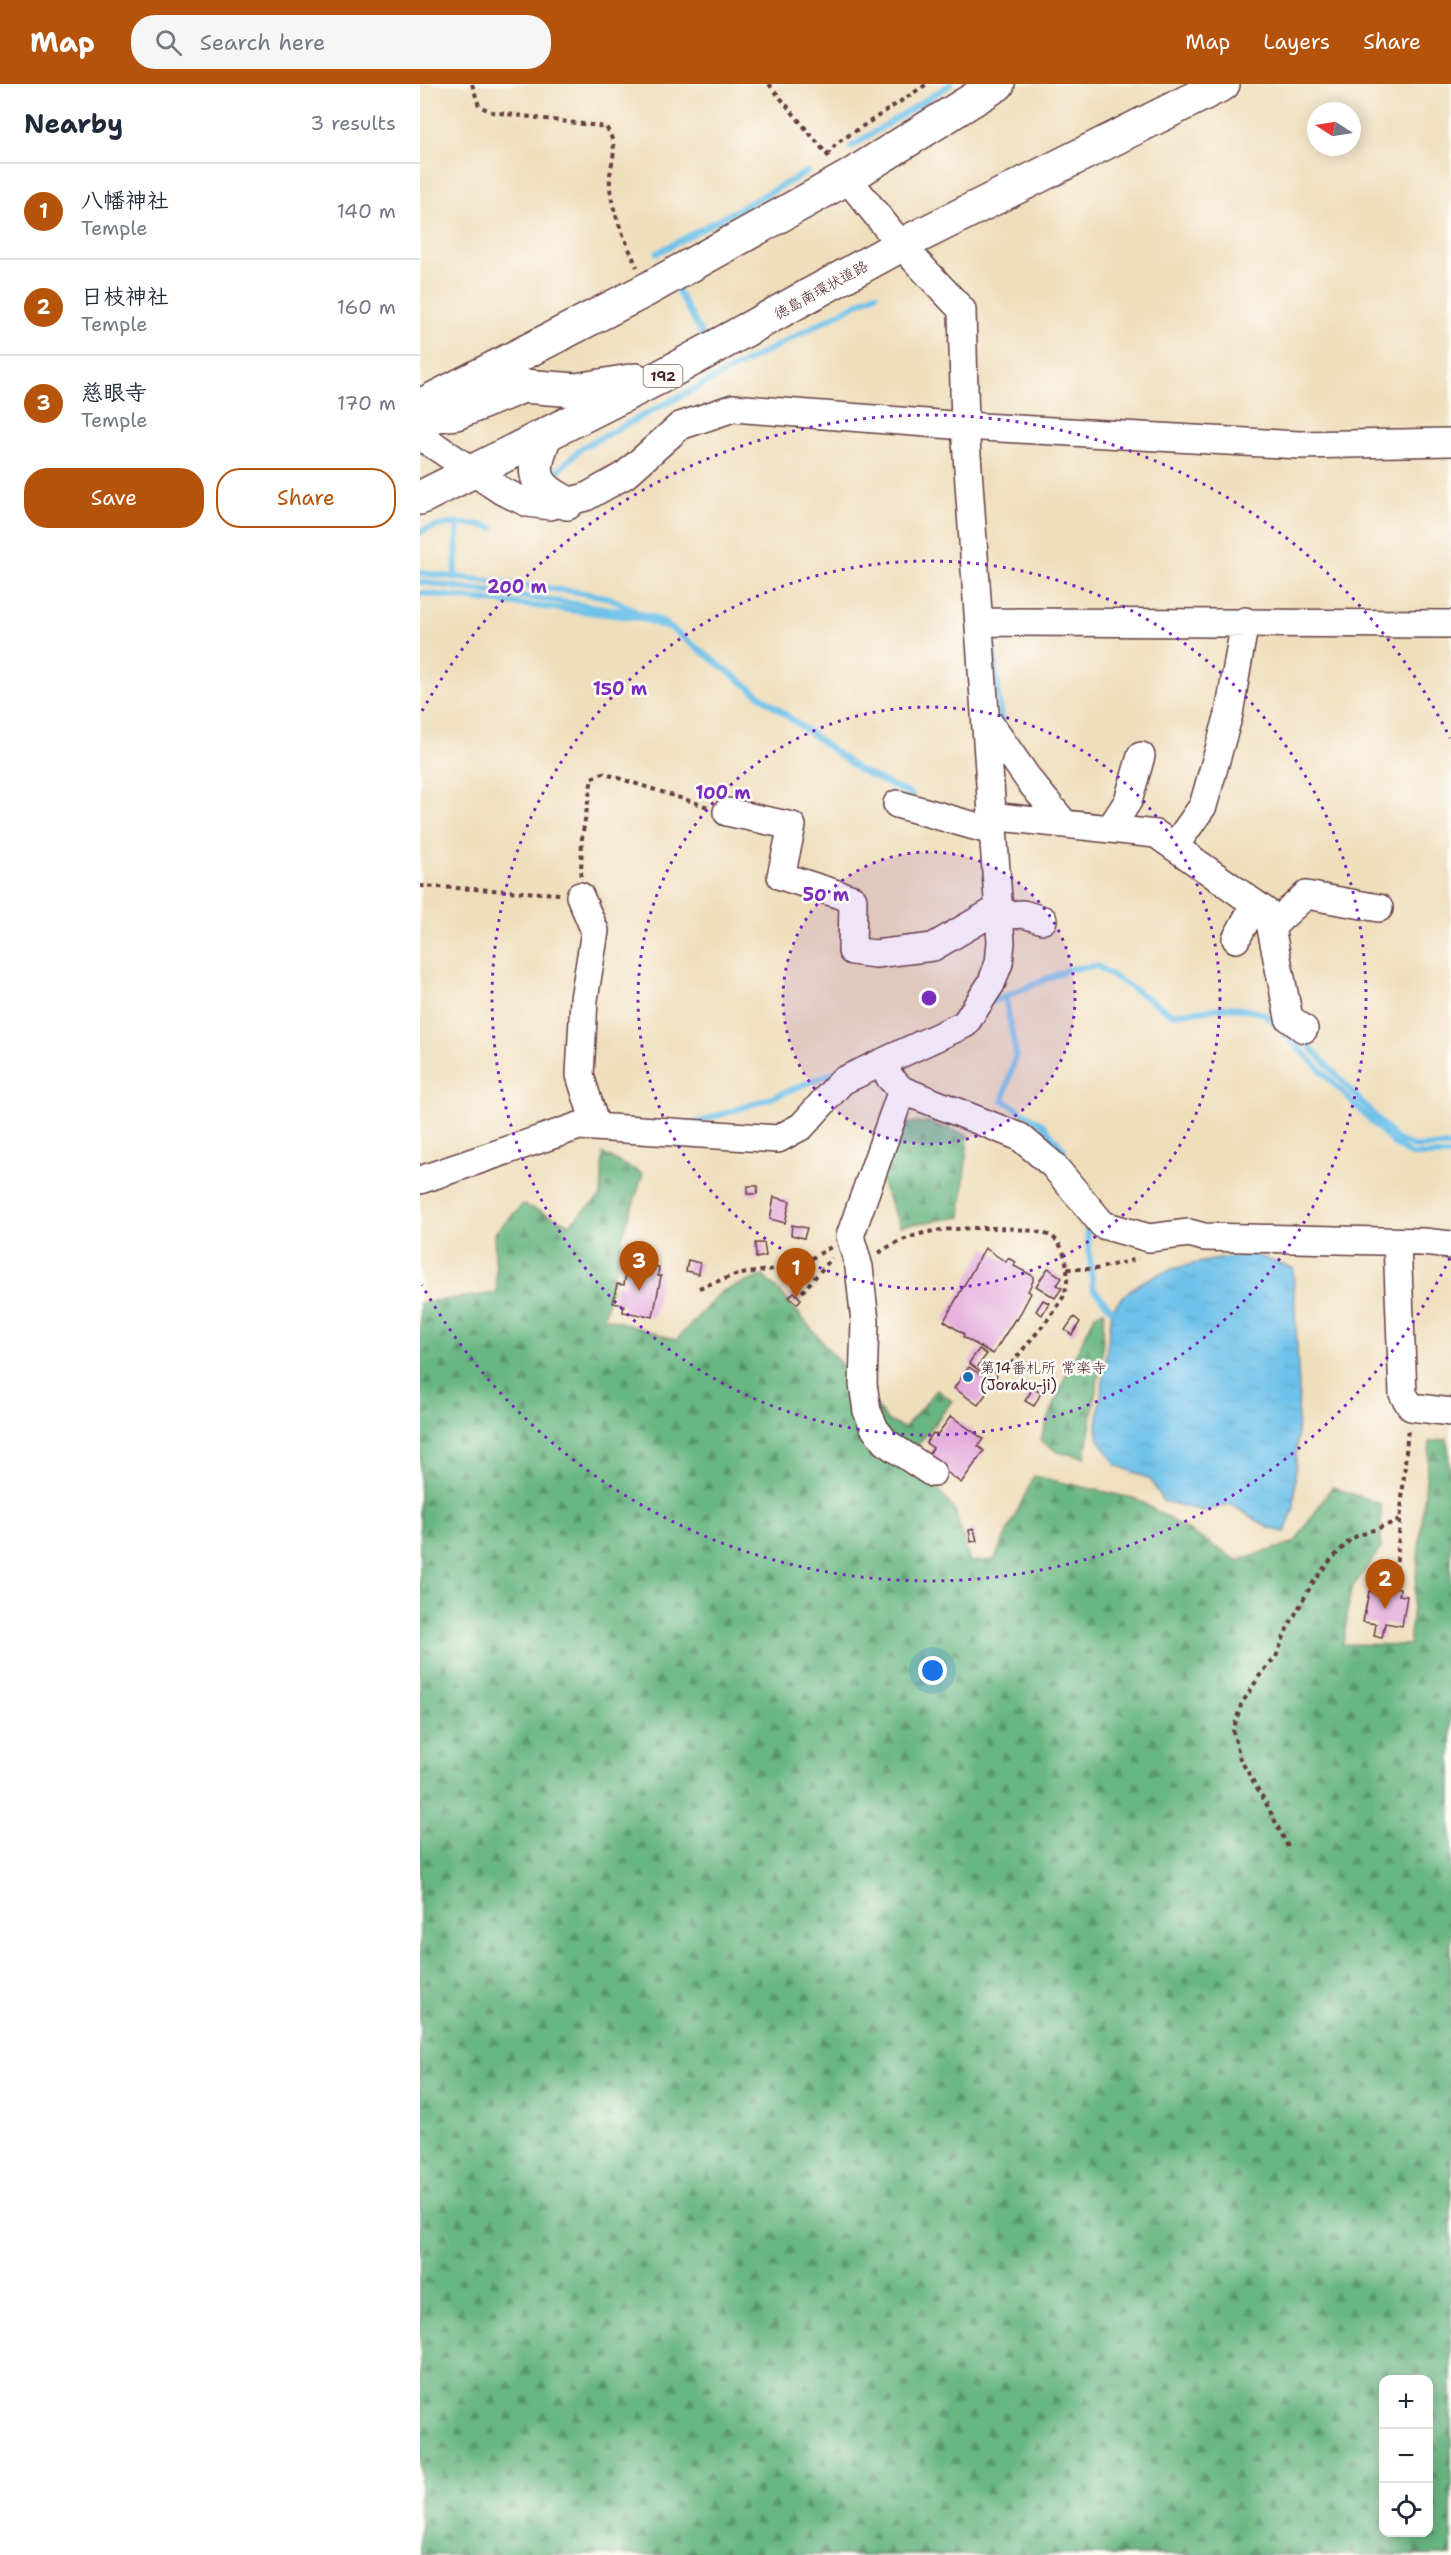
<!DOCTYPE html>
<meta charset="utf-8">
<style>
:root{--surface:#fff;--page:#f6f6f7;--text:#1f2937;--muted:#747a83;--line:#e0e1e3;--accent:#b45309}
body{margin:0;font-family:"Shantell Sans","Klee One",sans-serif;background:var(--page);color:var(--text)}
.controls{position:absolute;right:18px;bottom:18px;display:grid;overflow:hidden;border-radius:12px;box-shadow:0 3px 15px #0003}
.controls button{width:54px;height:54px;display:grid;place-items:center;padding:0;border:0;border-bottom:2px solid var(--line);background:var(--surface);color:var(--text);font:30px sans-serif}
.compass{position:absolute;left:887px;top:18px;width:54px;height:54px;border-radius:50%;background:var(--surface);box-shadow:0 3px 15px #0003;rotate:282deg}
.you{position:absolute;left:513px;top:1587px;width:21px;height:21px;margin:-15px;border:4px solid #fff;border-radius:50%;background:#1a73e8;box-shadow:0 0 0 9px #1a73e833}
.badge{display:grid;place-items:center;width:39px;height:39px;border-radius:50%;background:var(--accent);color:#fff;font-size:20px;font-weight:700}
.pin{position:absolute;translate:-50% -50px;filter:drop-shadow(0 2px 3px #0008)}
.pin::after{content:'';position:absolute;top:32px;width:21px;height:18px;background:inherit;clip-path:polygon(0 0,100% 0,50% 100%)}
.list{margin:0;padding:0;list-style:none}
h2{display:flex;justify-content:space-between;align-items:center;height:78px;margin:0;padding:0 24px;font-size:26px}
h2 small{font-size:20px;font-weight:400;color:var(--muted)}
.list li{display:grid;grid-template-columns:39px 1fr auto;gap:18px;align-items:center;box-sizing:border-box;height:96px;padding:0 24px;border-top:2px solid var(--line)}
.list b{display:block;font-size:22px;white-space:nowrap}
.list p{margin:0;font-size:20px;white-space:nowrap;color:var(--muted)}
.list em{font-size:20px;font-style:normal;color:var(--muted)}
.actions{display:flex;gap:12px;padding:18px 24px}
.actions a{flex:1;padding:14px 0;border:2px solid var(--accent);border-radius:24px;text-align:center;font-size:21px;color:var(--accent)}
.actions .main{background:var(--accent);color:#fff}
.icon{flex:none;width:33px;height:33px;fill:none;stroke:currentColor;stroke-width:2;stroke-linecap:round;stroke-linejoin:round}
.map{position:relative;flex:none;width:1031px;height:2471px;overflow:hidden}
header{display:flex;align-items:center;gap:36px;box-sizing:border-box;height:84px;padding:0 30px;background:var(--accent);color:#fff}
header strong{font-size:28px}
nav{display:flex;gap:33px;margin-inline-start:auto;font-size:21px}
.search{width:420px;height:54px;background:var(--page);display:flex;align-items:center;gap:15px;box-sizing:border-box;padding:0 21px;border-radius:24px;color:var(--muted);font-size:22px}
main{display:flex}
aside{flex:1;background:var(--surface)}
.map>svg:first-child{display:block}
.forest{fill:url(#forest-firs);stroke:#586a56;stroke-width:1.5;fill-rule:evenodd}
.water{fill:url(#water-ripples);stroke:#5c708a;stroke-width:1.5}
.lines{fill:none;stroke-linecap:round;stroke-linejoin:round}
.stream{stroke:#6dc1ea;stroke-width:6}
.building{fill:#e3a9db}
.minor-casing{stroke:#633c41;stroke-width:30}
.highway-casing{stroke:#633c41;stroke-width:36}
.path{stroke:#633c41;stroke-width:4;stroke-dasharray:4.5 4.5;stroke-linecap:butt}
.minor{stroke:#fff;stroke-width:27}
.highway{stroke:#fff;stroke-width:33}
.ring{fill:none;stroke:#7b2cbf;stroke-width:3;stroke-dasharray:3 6}
.poi-dot{fill:#1f6fb2;stroke:#fdfcf7;stroke-width:2}
.labels{text-anchor:middle;dominant-baseline:central;stroke-width:5;stroke-linejoin:round;paint-order:stroke}
.shield{fill:#fdfcf7;stroke:#806168;stroke-width:1.5}
.shield-label{font-size:14px;font-weight:bold;fill:#4a1f2b}
.street-label{font-size:15px;fill:#4a1f2b;stroke:#fdfcf7}
.poi-label{font-size:15px;fill:#4a1f2b;stroke:#fdfcf7;text-anchor:start}
.centre{fill:#7b2cbf;stroke:#fdfcf7;stroke-width:3}
.ring-label{font-size:18px;text-anchor:middle;font-weight:bold;fill:#7b2cbf;stroke:#fdfcf7;stroke-width:5;stroke-linejoin:round;paint-order:stroke}
</style>
<header>
<strong>Map</strong>
<div class="search"><svg class="icon" aria-label="search" viewBox="0 0 24 24"><circle cx="10" cy="10" r="6"/><path d="M15 15l6 6"/></svg>Search here</div>
<nav><a>Map</a><a>Layers</a><a>Share</a></nav>
</header>
<main>
<aside>
<h2>Nearby<small>3 results</small></h2>
<ul class="list">
<li><span class="badge">1</span><div><b>八幡神社</b><p>Temple</p></div><em>140 m</em></li>
<li><span class="badge">2</span><div><b>日枝神社</b><p>Temple</p></div><em>160 m</em></li>
<li><span class="badge">3</span><div><b>慈眼寺</b><p>Temple</p></div><em>170 m</em></li>
</ul>
<div class="actions"><a class="main">Save</a><a>Share</a></div>
</aside>
<div class="map">
<svg width="1031" height="2471" viewBox="0 0 1031 2471">
<defs>
<pattern id="forest-firs" width="22" height="20" patternUnits="userSpaceOnUse" patternTransform="scale(1.5)"><rect width="22" height="20" fill="#67b681"/><path d="M5 1l3.5 6h-7zM16 11l3.5 6h-7z" fill="#57936a"/></pattern>
<pattern id="water-ripples" width="26" height="14" patternUnits="userSpaceOnUse" patternTransform="scale(1.5)"><rect width="26" height="14" fill="#6dc1ea"/><path d="M2 4q2-2 4 0t4 0M15 11q2-2 4 0t4 0" fill="none" stroke="#60a5c9"/></pattern>
</defs>
<rect width="100%" height="100%" fill="#fdfcf7"/>
<filter id="ink" filterUnits="userSpaceOnUse"><feTurbulence type="fractalNoise" baseFrequency=".0167" numOctaves="2"/><feDisplacementMap in="SourceGraphic" scale="12" xChannelSelector="R" yChannelSelector="G"/><feConvolveMatrix kernelMatrix="1 2 1 2 8 2 1 2 1" color-interpolation-filters="sRGB"/></filter>
<filter id="wash" filterUnits="userSpaceOnUse"><feTurbulence type="fractalNoise" baseFrequency=".008" numOctaves="4" result="noise"/><feDisplacementMap in="SourceGraphic" scale="24" xChannelSelector="R" yChannelSelector="G"/><feGaussianBlur stdDeviation="1.35" result="paint"/><feColorMatrix in="noise" values="0 0 0 0 0 0 0 0 0 0 0 0 0 0 0 0 0 1.4 0 .05"/><feComposite in="paint" operator="in"/></filter>
<g filter="url(#wash)">
<rect width="100%" height="100%" fill="#efdebc"/>
<path class="forest" d="M507 1038 548 1051 541 1133 480 1142 460 1095 485 1039Z
M183 1070 223 1090 203 1150 184 1233 256 1256 302 1207 343 1192 364 1212 468 1337 484 1344 517 1306 532 1317 492 1369 536 1429 550 1478 574 1476 614 1392 717 1415 818 1477 875 1458 912 1403 961 1420V1464L931 1505 923 1560 989 1561 1010 1358 1027 1355 1031 1399V2471H0V1219L77 1209 74 1150 103 1120 149 1140 181 1112ZM964 2296H1008V2448H964Z
M684 1227 682 1271 665 1373 638 1368 620 1356 646 1291 675 1231Z"/>
<path class="water" d="M832 1170 873 1184 879 1305 874 1424 865 1448 849 1444 811 1420 784 1427 743 1417 730 1395 696 1381 679 1355 677 1342 692 1226C721 1182 784 1178 832 1170Z"/>
<g class="lines">
<path class="stream" d="M431 63 531 0
M237 169 387 88
M256 204 284 254
M131 393 163 363 456 210
M0 448C25 437 47 438 73 444
M0 489 158 508 190 514 214 526
M35 492 38 438
M0 498 219 529 240 536 439 686 492 711
M0 509 220 534 245 543
M573 558 581 638
M585 912 596 970 583 1016 622 1040 644 1066
M572 918 650 885 677 882 752 930 811 923 845 930 974 1060 991 1071H1031
M883 955 977 1056 995 1063 1031 1062
M275 1039 351 1014 417 987
M666 1138 673 1204 692 1226"/>
</g>
<g id="blocks">
<path class="building" d="M328 1102H338L337 1110H327Z
M354 1113 370 1117 365 1139 350 1135Z
M372 1141 387 1144 384 1154 371 1151Z
M335 1159H344L346 1172 336 1174Z
M565 1164 586 1178 588 1174 596 1178 594 1182 613 1192V1197L608 1207 611 1209 597 1236 595 1235 573 1270 543 1253 544 1250 524 1237Z
M268 1176 280 1179 279 1190 266 1187Z
M213 1178 239 1183 238 1192H241L233 1233 203 1228 204 1221 193 1219 197 1200 204 1201 207 1182 212 1183Z
M628 1184 642 1194 637 1201 642 1204 635 1214 616 1202Z
M374 1208 381 1215 377 1220 369 1213Z
M623 1216 629 1219 622 1231 616 1227Z
M654 1233 660 1238 652 1251 645 1246Z
M559 1265 567 1270 558 1282 563 1286 561 1288 549 1279Z
M549 1283 570 1297 567 1301 571 1303 558 1321 534 1304Z
M569 1283 577 1290 576 1296 564 1289Z
M613 1304 621 1309 614 1322 605 1317Z
M531 1332 563 1355 558 1362 564 1367 541 1399 507 1373 513 1364 506 1359 513 1349 517 1351Z
M554 1445 557 1457 551 1458 549 1446Z
M965 1501 980 1504 979 1511 987 1512 982 1542 965 1539 962 1554 954 1552 956 1540 943 1538 949 1507 963 1509Z"/>
</g>
</g>
<g filter="url(#ink)">
<use href="#blocks" fill-opacity="0" stroke="#633c41" stroke-width="1.5"/>
<g class="lines">
<defs>
<path id="minor" d="M0 352 82 407 108 419 130 422 166 413 205 391 260 342 313 324 545 342 879 361 1031 358
M560 538 1031 540
M567 636 611 699 645 740
M477 720 572 747
M307 728 372 742 361 792 433 815 432 867 455 870 513 863 578 825
M571 732 736 750 848 829 869 934 884 945
M690 745 708 717 721 672
M754 763 783 722 809 630 825 537
M160 812 175 847 164 915 160 991 176 1043
M578 832 603 830 623 836
M851 843 886 811 959 824
M816 855 835 820
M464 978 470 994 482 1006 600 1053 633 1081 683 1141 729 1154 769 1149 784 1153 1003 1158 1031 1161
M482 1006 430 1152 439 1183 445 1238 443 1300 447 1327 455 1345 465 1358 512 1389
M0 1096 159 1042 358 1055 382 1042 422 997 545 940 571 900 579 879 581 858 545 342 542 226 481 161 427 94
M977 1158 983 1310 991 1323 1031 1328"/>
<path id="highway" d="M0 322 226 206 427 94 578 0
M0 333 36 329 103 302 156 306 216 296
M125 352C111 388 111 401 147 419
M0 414 242 292 481 161 803 0"/>
</defs>
<use href="#minor" class="minor-casing"/>
<use href="#highway" class="highway-casing"/>
<path class="path" d="M52 0 59 22 72 28 186 43C202 68 188 76 190 102 192 130 206 157 217 183
M349 0 409 73
M407 71 417 59 507 0
M161 792 162 754 172 694 183 689 288 723
M0 802 140 810
M459 1169C472 1159 493 1151 509 1148 531 1143 619 1140 635 1155 648 1167 650 1195 644 1211 638 1226 600 1268 588 1284
M647 1185H675L718 1175
M279 1204 315 1191 380 1181 411 1163
M382 1208 412 1174
M976 1486 988 1344
M868 1763 846 1719 820 1675 813 1647 821 1621 840 1591 856 1573 867 1545 892 1500 907 1480 932 1454 980 1436"/>
<use href="#minor" class="minor"/>
<use href="#highway" class="highway"/>
</g>
</g>
<circle cx="509" cy="914" r="146" fill="#7b2cbf" fill-opacity=".12"/>
<g class="ring">
<circle cx="509" cy="914" r="146"/>
<circle cx="509" cy="914" r="291"/>
<circle cx="509" cy="914" r="437"/>
<path d="M1030 1174A582 582 0 0 1 2 1201M2 627A582 582 0 0 1 1030 654"/>
</g>
<circle class="poi-dot" cx="548" cy="1293" r="6"/>
<g class="labels">
<rect class="shield" x="223.5" y="281" width="39" height="22" rx="4.5"/>
<g class="shield-label">
<text x="243" y="292">192</text>
</g>
<g class="street-label">
<text transform="translate(401 206) rotate(-29)">徳島南環状道路</text>
</g>
<g class="poi-label">
<text x="560" y="1284">第14番札所 常楽寺<tspan x="560" dy="17">(Joraku-ji)</tspan></text>
</g>
</g>
<circle cx="509" cy="914" r="9" class="centre"/>
<g class="ring-label">
<text x="97" y="509">200 m</text>
<text x="200" y="611">150 m</text>
<text x="303" y="715">100 m</text>
<text x="406" y="817">50 m</text>
</g>
</svg>
<div class="controls">
<button>+</button>
<button>−</button>
<button><svg class="icon" aria-label="locate" viewBox="0 0 24 24"><circle cx="12" cy="12" r="6"/><path d="M12 2v4M12 18v4M2 12h4M18 12h4"/></svg></button>
</div>
<svg class="compass" viewBox="-18 -18 36 36"><path d="M0-13l5 13h-10z" fill="#e53935"/><path d="M0 13l5-13h-10z" fill="#747a83"/></svg>
<div class="you"></div>
<div class="pin badge" style="left:376px;top:1214px">1</div>
<div class="pin badge" style="left:965px;top:1525px">2</div>
<div class="pin badge" style="left:219px;top:1207px">3</div>
</div>
</main>
